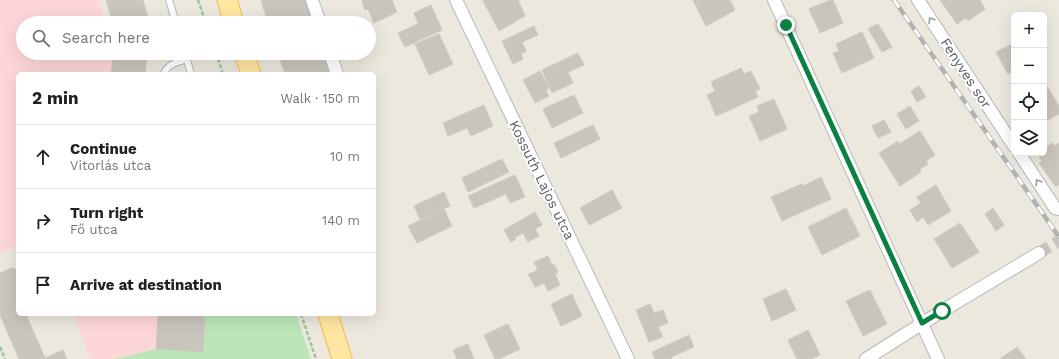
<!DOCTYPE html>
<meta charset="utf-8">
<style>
:root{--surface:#fff;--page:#f2f2f2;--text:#202124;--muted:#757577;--line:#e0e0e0}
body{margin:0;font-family:"Work Sans",sans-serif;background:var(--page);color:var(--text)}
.controls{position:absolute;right:12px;top:12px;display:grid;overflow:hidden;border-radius:6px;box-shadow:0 4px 16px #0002}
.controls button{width:36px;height:36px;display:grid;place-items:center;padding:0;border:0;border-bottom:1px solid var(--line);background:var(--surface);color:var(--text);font:20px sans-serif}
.stop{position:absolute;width:12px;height:12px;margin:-9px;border:3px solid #0b8043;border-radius:50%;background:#fff}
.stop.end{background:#0b8043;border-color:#fff;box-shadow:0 1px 4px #0008}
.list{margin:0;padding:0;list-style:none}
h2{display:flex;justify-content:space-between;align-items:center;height:52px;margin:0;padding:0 16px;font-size:17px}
h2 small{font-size:13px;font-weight:400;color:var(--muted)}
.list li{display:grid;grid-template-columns:26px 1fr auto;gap:12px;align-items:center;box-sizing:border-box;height:64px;padding:0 16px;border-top:1px solid var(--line)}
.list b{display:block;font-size:15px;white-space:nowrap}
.list p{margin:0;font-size:13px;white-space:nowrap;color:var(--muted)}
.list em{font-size:13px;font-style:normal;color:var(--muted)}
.icon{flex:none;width:22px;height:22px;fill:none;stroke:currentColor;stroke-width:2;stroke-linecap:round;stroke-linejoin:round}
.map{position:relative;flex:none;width:1059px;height:359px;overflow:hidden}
.search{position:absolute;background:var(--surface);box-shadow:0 4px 16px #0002;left:16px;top:16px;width:360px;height:44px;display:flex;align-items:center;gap:10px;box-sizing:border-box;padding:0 14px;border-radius:22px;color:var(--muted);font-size:15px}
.panel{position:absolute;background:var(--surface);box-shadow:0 4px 16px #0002;left:16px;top:72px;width:360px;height:244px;border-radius:6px}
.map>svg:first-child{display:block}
.medical{fill:#fdd7d7}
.green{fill:#bce6b8}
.building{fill:#c9c5bd;stroke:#d1c9bc}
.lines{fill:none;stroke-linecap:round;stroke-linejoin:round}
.street-tunnel{stroke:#c7c5bf;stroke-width:12;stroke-dasharray:12 6;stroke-linecap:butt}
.lane-casing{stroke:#b5b8bd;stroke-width:8}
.street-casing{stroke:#b5b8bd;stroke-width:14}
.primary-casing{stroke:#fbb849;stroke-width:21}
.path{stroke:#91c89b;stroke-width:2.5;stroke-dasharray:4 2;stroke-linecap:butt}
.lane{stroke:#fff;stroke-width:6}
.street{stroke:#fff;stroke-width:12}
.primary{stroke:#ffe7a1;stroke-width:19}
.rail-casing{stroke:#b1b2b2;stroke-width:4.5}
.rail{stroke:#fff;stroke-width:3;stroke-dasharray:9;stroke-linecap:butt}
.oneway{stroke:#9b9ea0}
.route{stroke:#0b8043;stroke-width:5}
.labels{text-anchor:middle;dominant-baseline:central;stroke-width:4;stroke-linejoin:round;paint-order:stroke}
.street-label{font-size:14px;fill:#585d61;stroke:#fff}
</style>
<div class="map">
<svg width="1059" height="359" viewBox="0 0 1059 359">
<rect width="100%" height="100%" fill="#ece8de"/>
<path class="medical" d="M0 0H99L106 23H23V53H147L145 74H18V245L0 254Z
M73 314H205L203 352 156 349 114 359H90Z"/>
<path class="green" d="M205 314H296L311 359H114L156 349 203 351Z"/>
<path class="building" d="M106 0H143L148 17 130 23H113Z
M261 0H306L314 23H268Z
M365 0H392L397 12 374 23 368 9 365 10 362 1Z
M485 0H518L525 16 515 21V22L499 31 483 1Z
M693 0H730L735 10 706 26Z
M830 0H833L843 23 820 33 809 9Z
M940 0H980L985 9 968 21 966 18 957 24Z
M431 5 442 30 405 47 398 33 418 24 414 13Z
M878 24 892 47 882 52 868 29Z
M534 26 538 35 522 42 526 51 521 54 523 59 513 64 502 41Z
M862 32 874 58 842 73 833 53 839 51 836 44Z
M439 34 453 64 429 75 415 44Z
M1014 43V70L1008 74 996 52Z
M114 53H147L145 74H111Z
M278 53H323L330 74H285Z
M578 53 584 65 568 72 573 83 552 93 542 70Z
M741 68 744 74 751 71 760 89 755 91 758 97 716 116 707 95 715 91 711 82Z
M540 71 549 88 546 90 549 96 535 103 523 80Z
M1044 81 1059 106V114L1044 122Z
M919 86 926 97 917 102 911 91Z
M574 95 583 113 552 128 543 109Z
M774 99 787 129 760 141 749 116 759 112 757 106Z
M484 105 493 126 471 136 467 128 448 136 443 123Z
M910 106 919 121 906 129 897 114Z
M884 120 891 132 878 138 872 126Z
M593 125 600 139 561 158 554 143Z
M920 131 935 155 926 161 928 164 920 169 921 172 900 186 879 153 898 141 899 144Z
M1052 143 1054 146 1059 143V184L1056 187 1039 163 1042 161 1039 157 1044 154 1043 153H1044V149Z
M502 159 509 172 468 192 462 178Z
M515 175 525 197 510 203 506 194 474 208 468 196Z
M821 177 831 199 782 221 771 197 802 184 803 186Z
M936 185 951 211 928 225 923 217 917 222 910 210 921 203 917 197Z
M612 190 622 208 589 225 580 208Z
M444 192 450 206 420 219 414 206Z
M846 208 860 236 822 255 808 227Z
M993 208 1004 225 996 231 985 214Z
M444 209 452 226 417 243 408 226Z
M535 212 542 225 535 229 539 236 528 242 523 233 515 237 516 239 511 242 504 230Z
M960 223 979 252 952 268 934 239Z
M548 256 552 265 554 264 558 272 555 274 560 285 548 291 544 283 535 287 528 274 538 270 534 262Z
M12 268 18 270V314H33L27 317 45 358 63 350 67 359H19L0 315V273Z
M786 289 796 310 772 321 763 299Z
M870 290 887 324 863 336 846 301Z
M572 294 582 316 561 326 551 304Z
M650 304 654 313 663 310 668 323 658 327 663 337 649 342 636 310Z
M158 314H205L203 352 156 349Z
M508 324 520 349 499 359H495L484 335Z
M808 330 820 355 811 359H797L788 340Z
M689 335 694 347 671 357 672 359H655L652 352Z
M468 344 474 359H457L453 350Z
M1017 347 1026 359H1000Z"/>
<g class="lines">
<path class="street-tunnel" d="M1039 253 1059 241"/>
<defs>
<path id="lane" d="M169 0 176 23
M185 53 191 74
M164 74C167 64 178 62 187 59"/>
<path id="street" d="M312 0 320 23
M456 0 628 359
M774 0 938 359
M918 0 1014 146
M330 53 337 74
M1019 153 1055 208 1059 209
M866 359 942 311 1039 253"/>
<path id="primary" d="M227 0 234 23
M244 53 251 74
M328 314 342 359"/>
</defs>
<use href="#lane" class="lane-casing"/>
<use href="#street" class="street-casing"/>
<use href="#primary" class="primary-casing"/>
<path class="path" d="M198 0 206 23
M216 53 223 74
M301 314 316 359
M0 347 5 359"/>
<use href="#lane" class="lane"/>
<use href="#street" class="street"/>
<use href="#primary" class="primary"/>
<defs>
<path id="rail" d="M894 0 1059 237"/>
</defs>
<use href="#rail" class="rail-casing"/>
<use href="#rail" class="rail"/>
</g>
<defs><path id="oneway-chevron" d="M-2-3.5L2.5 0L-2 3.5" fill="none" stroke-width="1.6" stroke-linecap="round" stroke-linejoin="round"/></defs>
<g class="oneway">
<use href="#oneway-chevron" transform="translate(931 20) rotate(-123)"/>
<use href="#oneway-chevron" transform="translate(1038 182) rotate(-123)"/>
</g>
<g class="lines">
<path class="route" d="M786 25 922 323 942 311"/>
</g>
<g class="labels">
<g class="street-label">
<text transform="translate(966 73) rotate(57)">Fenyves sor</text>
<text transform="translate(542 180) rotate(64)">Kossuth Lajos utca</text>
</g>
</g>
</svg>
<div class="controls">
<button>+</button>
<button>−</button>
<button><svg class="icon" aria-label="locate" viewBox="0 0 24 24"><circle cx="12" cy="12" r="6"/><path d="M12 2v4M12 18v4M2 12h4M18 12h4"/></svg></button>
<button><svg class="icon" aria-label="layers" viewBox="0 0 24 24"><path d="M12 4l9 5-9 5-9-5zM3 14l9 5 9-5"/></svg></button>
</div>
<div class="stop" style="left:942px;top:311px"></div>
<div class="stop end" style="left:786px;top:25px"></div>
<div class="search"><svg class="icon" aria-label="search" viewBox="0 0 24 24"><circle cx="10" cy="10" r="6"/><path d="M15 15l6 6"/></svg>Search here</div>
<section class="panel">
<h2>2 min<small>Walk · 150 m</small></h2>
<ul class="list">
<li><svg class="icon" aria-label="ahead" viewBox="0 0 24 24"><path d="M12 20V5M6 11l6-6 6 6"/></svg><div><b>Continue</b><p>Vitorlás utca</p></div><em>10 m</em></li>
<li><svg class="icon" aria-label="right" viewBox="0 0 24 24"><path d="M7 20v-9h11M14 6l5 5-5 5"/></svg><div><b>Turn right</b><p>Fő utca</p></div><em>140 m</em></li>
<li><svg class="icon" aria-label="arrive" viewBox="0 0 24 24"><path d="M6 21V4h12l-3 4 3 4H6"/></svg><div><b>Arrive at destination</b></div></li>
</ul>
</section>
</div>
